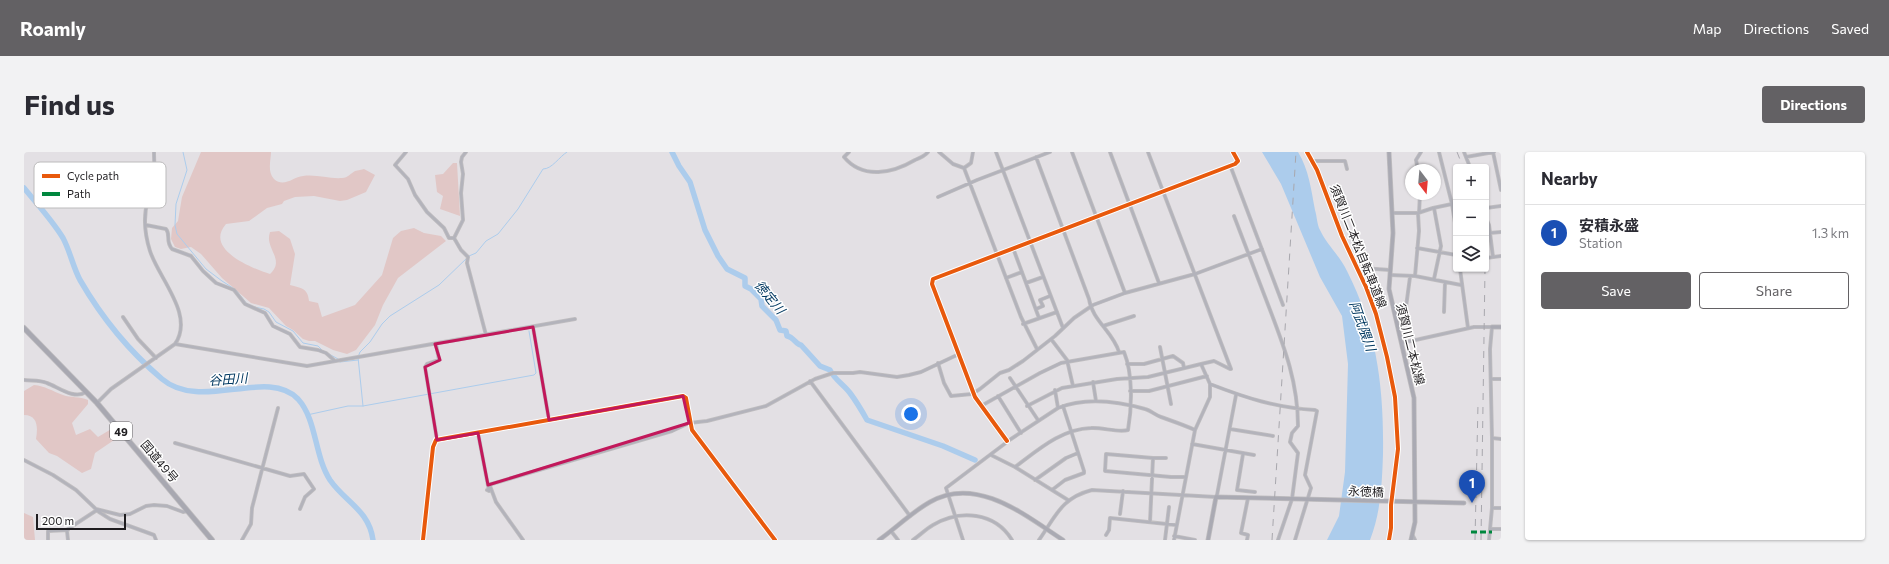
<!DOCTYPE html>
<meta charset="utf-8">
<style>
:root{--surface:#fff;--page:#f2f2f3;--text:#2b2b33;--muted:#7c7c81;--line:#e1e1e2;--accent:#636164}
body{margin:0;font-family:Commissioner,"Noto Sans JP",sans-serif;background:var(--page);color:var(--text)}
.controls{position:absolute;right:12px;top:12px;display:grid;overflow:hidden;border-radius:4px;box-shadow:0 1px 3px #0004}
.controls button{width:36px;height:36px;display:grid;place-items:center;padding:0;border:0;border-bottom:1px solid var(--line);background:var(--surface);color:var(--text);font:20px sans-serif}
.compass{position:absolute;left:1381px;top:12px;width:36px;height:36px;border-radius:50%;background:var(--surface);box-shadow:0 1px 3px #0004;rotate:164deg}
.scale{position:absolute;left:12px;bottom:10px;width:90px;box-sizing:border-box;padding-left:4px;border:2px solid #1e1c1f;border-top:0;font-size:11px;line-height:14px;white-space:nowrap;color:#1e1c1f;-webkit-text-stroke:3px #fff;paint-order:stroke}
.you{position:absolute;left:887px;top:262px;width:14px;height:14px;margin:-10px;border:3px solid #fff;border-radius:50%;background:#1a73e8;box-shadow:0 0 0 6px #1a73e833}
.badge{display:grid;place-items:center;width:26px;height:26px;border-radius:50%;background:var(--accent);color:#fff;font-size:13px;font-weight:700}
.pin{position:absolute;translate:-50% -33px;filter:drop-shadow(0 1px 2px #0008)}
.pin::after{content:'';position:absolute;top:21px;width:14px;height:12px;background:inherit;clip-path:polygon(0 0,100% 0,50% 100%)}
.list{margin:0;padding:0;list-style:none}
h2{display:flex;justify-content:space-between;align-items:center;height:52px;margin:0;padding:0 16px;font-size:17px}
h2 small{font-size:13px;font-weight:400;color:var(--muted)}
.list li{display:grid;grid-template-columns:26px 1fr auto;gap:12px;align-items:center;box-sizing:border-box;height:56px;padding:0 16px;border-top:1px solid var(--line)}
.list b{display:block;font-size:15px;white-space:nowrap}
.list p{margin:0;font-size:13px;white-space:nowrap;color:var(--muted)}
.list em{font-size:13px;font-style:normal;color:var(--muted)}
.actions{display:flex;gap:8px;padding:12px 16px}
.actions a{flex:1;padding:9px 0;border:1px solid var(--accent);border-radius:4px;text-align:center;font-size:14px;color:var(--accent)}
.actions .main{background:var(--accent);color:#fff}
.icon{flex:none;width:22px;height:22px;fill:none;stroke:currentColor;stroke-width:2;stroke-linecap:round;stroke-linejoin:round}
.map{position:relative;flex:none;width:1477px;height:388px;overflow:hidden;border-radius:4px}
header{display:flex;align-items:center;gap:24px;box-sizing:border-box;height:56px;padding:0 20px;background:var(--accent);color:#fff}
header strong{font-size:19px}
nav{display:flex;gap:22px;margin-inline-start:auto;font-size:14px}
.intro{display:flex;align-items:center;justify-content:space-between;box-sizing:border-box;height:96px;padding:0 24px}
h1{margin:0;font-size:28px}
.button{padding:10px 18px;border-radius:4px;background:var(--accent);color:#fff;font-size:14px;font-weight:700}
main{display:flex;gap:24px;padding:0 24px}
aside{flex:1;background:var(--surface);border-radius:4px;box-shadow:0 1px 3px #0004}
.map>svg:first-child{display:block}
.green{fill:#e1c7c6}
.water{fill:#acccec}
.lines{fill:none;stroke-linecap:round;stroke-linejoin:round}
.stream{stroke:#acccec;stroke-width:1}
.river{stroke:#acccec;stroke-width:5.5}
.street-casing{stroke:#c0bec0;stroke-width:4}
.secondary-casing{stroke:#c0bec0;stroke-width:5}
.highway-casing{stroke:#c0bec0;stroke-width:6}
.street{stroke:#b3b3bb;stroke-width:2.5}
.secondary{stroke:#aaaab3;stroke-width:3.5}
.highway{stroke:#a8a8b1;stroke-width:4.5}
.rail{stroke:#a8a7ad;stroke-width:1;stroke-dasharray:7 7;stroke-linecap:butt}
.quiet{stroke:#00873e;stroke-width:3;stroke-dasharray:6 3;stroke-linecap:butt}
.cycleway-casing{stroke:#fff;stroke-width:6}
.cycleway{stroke:#e8590c;stroke-width:4}
.marked{fill:none;stroke:#c2185b;stroke-width:3;stroke-linejoin:round}
.labels{text-anchor:middle;dominant-baseline:central;stroke-width:3;stroke-linejoin:round;paint-order:stroke}
.shield{fill:#fff;stroke:#626062;stroke-width:1}
.shield-label{font-size:11px;font-weight:bold;fill:#1e1c1f}
.street-label{font-size:12px;fill:#1e1c1f;stroke:#fff}
.water-label{font-size:13px;font-style:italic;fill:#043a62;stroke:#fff}
.key{fill:#fff;stroke:#bcbbbc;stroke-width:1}
.key-label{font-size:11px;fill:#1e1c1f}
</style>
<header>
<strong>Roamly</strong>
<nav><a>Map</a><a>Directions</a><a>Saved</a></nav>
</header>
<div class="intro"><h1>Find us</h1><a class="button">Directions</a></div>
<main>
<div class="map">
<svg width="1477" height="388" viewBox="0 0 1477 388">
<rect width="100%" height="100%" fill="#e3e0e4"/>
<path class="green" d="M177 0H247C247 8 243 20 250 27 260 36 269 25 279 24 292 22 305 27 318 26 324 26 327 21 331 19 334 18 338 18 340 17L351 23 342 40 323 48 316 49 290 44 271 45 260 49 258 52 243 56 225 69 202 72C180 97 227 116 246 122 262 107 240 97 246 80L255 79 266 87 271 102 266 133C277 136 284 136 285 149L294 151 298 165 331 153 358 123 369 86 377 79 390 76 400 81 417 84 422 89 374 126 359 153 351 173 332 198 323 202 309 198 291 189H285L279 187 269 178 262 174 245 156 227 151 198 126 177 102 167 95 157 97 151 95 147 87 148 76 154 69 158 45Z
M429 11H433L436 64 416 57 419 44 413 40 411 23 419 22Z
M10 233C21 234 28 239 39 243 47 246 55 244 64 248V252L48 271 52 283 66 277 74 285 89 276 93 281V286L71 301 67 317 58 321 33 304 25 301 12 287C14 276 14 263 0 263V239Z
M0 361 9 365 11 388H0Z"/>
<path class="water" d="M1238 0H1274C1285 18 1287 37 1291 58 1293 64 1293 73 1296 78 1303 93 1316 104 1323 119 1353 178 1360 236 1359 302 1358 331 1357 360 1346 388H1303L1315 364 1321 320 1324 212 1318 164 1296 125 1257 32Z"/>
<g class="lines">
<path class="stream" d="M159 0 163 18 152 52 151 73 153 82 182 117 198 129 212 138 223 152
M445 104 452 101 462 89 474 82 494 57 519 17C528 17 535 5 543 0
M230 155 240 157 245 160 252 170 269 179 279 191 294 194 299 199
M305 202 314 207
M316 210 334 208
M339 254 334 205 336 200 346 190 358 172 366 164 415 133 443 106
M283 263 324 254H339L510 223 512 221 505 179"/>
<path class="river" d="M648 0 655 14 666 30 681 78 694 104 703 117 721 126V134L727 137 737 147 738 154 752 168 756 178 762 179 763 184C770 185 772 193 777 193L796 214 806 218C810 227 820 233 826 241 832 249 838 259 843 268L919 294 951 308
M0 36C13 52 28 68 39 86 46 99 49 115 56 128 78 166 105 199 138 227 177 260 243 215 274 247 293 268 290 303 306 328 321 350 345 358 349 388"/>
<defs>
<path id="street" d="M382 0 371 13 384 27 391 43 403 60 420 76 425 86H430L437 98 444 105 443 111 462 183
M825 0 820 5C839 28 869 21 891 8 896 6 901 4 904 0
M915 0 929 12 940 16 947 11 949 0
M972 0 1039 176
M1048 0 1101 141
M1086 0 1135 131
M1124 0 1207 217
M1415 0 1428 52 1432 77
M1440 0 1446 15
M1469 0 1477 38
M1012 5 1065 147C1068 168 1089 180 1095 200
M1442 5 1470 0
M1289 9H1321L1323 17
M1206 13 1259 153
M940 16 997 165 1013 197
M1394 18 1392 8 1397 0
M914 45 953 28 1026 0
M1462 56 1477 54
M1369 61H1394L1409 56 1428 52
M1395 61 1396 42
M1210 64C1221 93 1232 121 1243 150 1259 192 1274 228 1274 274L1268 281 1266 290 1274 301 1268 347 1254 388
M1462 66 1465 73 1469 105
M122 73 142 77C147 83 141 89 148 97L167 104 179 119 192 131 210 138 221 152 241 161 249 174 266 182 276 195 294 198 302 201 311 209
M1466 81 1477 80
M430 86 439 68 437 41 439 22 437 10 438 5 442 0
M989 96 1015 166
M1393 96 1432 103
M1462 106 1477 104
M1338 116 1366 118
M1436 117 1444 176
M1366 123 1391 124 1437 133
M1391 124 1395 79 1394 61
M982 126 998 120
M1410 127 1417 94 1410 56
M1002 131 1019 125
M1012 157 1019 154 1016 148 1026 144
M1370 159 1382 155 1386 125
M1420 160 1421 130
M99 165 114 187 132 206
M999 172 1033 160
M1079 174 1110 164
M509 175 525 268
M1027 187 1043 208 1049 234
M1378 191 1450 175H1468L1466 197 1468 286V356L1465 388
M151 192 283 214 551 167
M412 192 415 208 403 212 401 215 413 288
M1136 195 1147 252
M914 211 920 231 927 244 948 242 956 237 976 221 985 218 999 209 1031 184 1050 166 1069 153 1101 141 1171 122 1238 97
M1103 212H1120L1149 204 1159 211 1160 216
M1177 212 1190 209 1206 217
M986 226 1014 268
M1468 227H1477
M0 228C7 229 16 228 23 231 34 235 50 248 62 240
M786 229 886 364
M1069 230 1072 249
M1186 232C1222 246 1253 256 1291 258L1293 259 1281 323 1287 336 1271 388
M1031 238 1034 256C1061 245 1093 249 1121 257 1126 258 1131 263 1137 265 1148 269 1160 273 1171 278
M1106 239H1125L1183 224
M974 244 997 281
M73 251 87 237 151 192C171 163 135 127 126 99 121 83 119 64 124 48 125 41 129 34 130 28 131 19 130 9 130 0
M957 254 1016 221 1037 211 1100 200C1109 222 1108 255 1104 278 1094 281 1078 275 1067 276 1037 277 1014 298 991 315L1044 348
M1003 254 1038 236 1093 227 1124 225 1177 212 1186 232V245L1171 278 1150 388
M1206 277 1249 284
M454 281 465 339 463 338
M1468 286 1477 287
M983 289 951 245 908 132 909 127 1211 12 1214 9 1209 0
M151 291 266 324 280 322 290 337 281 345 276 357
M1168 292 1230 303
M1219 302 1213 338 1231 340
M967 303 991 315
M1129 306 1082 302 1081 319 1147 325H1162
M0 308 29 323 52 338 75 360 86 367 130 383 132 388
M1011 328 1042 306 1054 301
M464 333 648 279 665 271 683 269 742 254 791 227 809 221H829L836 220 873 225 885 223 897 220 935 202
M466 334 472 350 499 388
M1028 338 1041 328 1060 321V319L1039 254
M1468 356H1477
M72 357 96 363 106 362 122 354 130 353 143 354 159 360 164 359
M1096 362 1099 339
M1126 370 1129 306H1142
M1466 377H1477
M867 379 874 388
M1082 383 1085 378 1086 366 1152 373
M1150 384 1171 388
M1389 384 1391 388
M24 388V379L44 378
M44 388 43 379 44 377 73 358
M218 388 227 372 228 356 254 256
M399 388 409 295 412 288 659 244 662 246 668 278 751 388
M889 388C896 383 902 377 909 373 936 357 971 360 988 388
M939 388 922 336 987 287 1034 256
M1015 388C1032 364 1037 346 1068 338L1192 345 1193 343 1212 243
M1141 388 1145 355
M1223 388 1224 383 1217 381 1224 346"/>
<path id="secondary" d="M1365 0 1369 81 1365 137 1390 246 1391 370 1387 388
M1468 175H1477
M855 388C872 376 888 360 906 350 953 323 1002 364 1039 388
M1184 388 1192 345 1440 351"/>
<path id="highway" d="M0 176 73 251 188 388"/>
</defs>
<use href="#street" class="street-casing"/>
<use href="#secondary" class="secondary-casing"/>
<use href="#highway" class="highway-casing"/>
<use href="#street" class="street"/>
<use href="#secondary" class="secondary"/>
<use href="#highway" class="highway"/>
<path class="rail" d="M1433 0 1439 15
M1248 388 1272 0
M1451 388 1454 252
M1457 388 1461 117"/>
<path class="quiet" d="M1447 380H1468"/>
<defs>
<path id="cycleway" d="M1283 0 1293 18 1318 84 1342 135 1352 162 1363 205 1371 245 1374 297 1367 353V376L1365 388
M983 289 951 245 908 132 909 127 1211 12 1214 9 1209 0
M399 388 409 295 412 288 659 244 662 246 668 278 751 388"/>
</defs>
<use href="#cycleway" class="cycleway-casing"/>
<use href="#cycleway" class="cycleway"/>
</g>
<path class="marked" d="M509 175 525 268 659 244 665 271 464 333 454 281 413 288 401 215 416 208 411 192Z"/>
<g class="labels">
<rect class="shield" x="86" y="270" width="22" height="18" rx="3"/>
<g class="shield-label">
<text x="97" y="279">49</text>
</g>
<g class="street-label">
<text transform="translate(1335 94) rotate(68)">須賀川二本松自転車道線</text>
<text transform="translate(1387 192) rotate(76)">須賀川二本松線</text>
<text transform="translate(136 309) rotate(50)">国道49号</text>
<text transform="translate(1342 339) rotate(2)">永徳橋</text>
</g>
<g class="water-label">
<text transform="translate(746 145) rotate(50)">徳定川</text>
<text transform="translate(1339 174) rotate(70)">阿武隈川</text>
<text transform="translate(204 227) rotate(-4)">谷田川</text>
</g>
</g>
<rect x="10" y="10" width="132" height="46" rx="6" class="key"/>
<rect x="18" y="22" width="18" height="4" fill="#e8590c"/>
<rect x="18" y="40" width="18" height="4" fill="#00873e"/>
<g class="key-label">
<text x="43" y="28">Cycle path</text>
<text x="43" y="46">Path</text>
</g>
</svg>
<div class="controls">
<button>+</button>
<button>−</button>
<button><svg class="icon" aria-label="layers" viewBox="0 0 24 24"><path d="M12 4l9 5-9 5-9-5zM3 14l9 5 9-5"/></svg></button>
</div>
<svg class="compass" viewBox="-18 -18 36 36"><path d="M0-13l5 13h-10z" fill="#e53935"/><path d="M0 13l5-13h-10z" fill="#7c7c81"/></svg>
<div class="scale">200 m</div>
<div class="you"></div>
<div class="pin badge" style="left:1448px;top:351px;background:#1a4fb4">1</div>
</div>
<aside>
<h2>Nearby<small></small></h2>
<ul class="list">
<li><span class="badge" style="background:#1a4fb4">1</span><div><b>安積永盛</b><p>Station</p></div><em>1.3 km</em></li>
</ul>
<div class="actions"><a class="main">Save</a><a>Share</a></div>
</aside>
</main>
